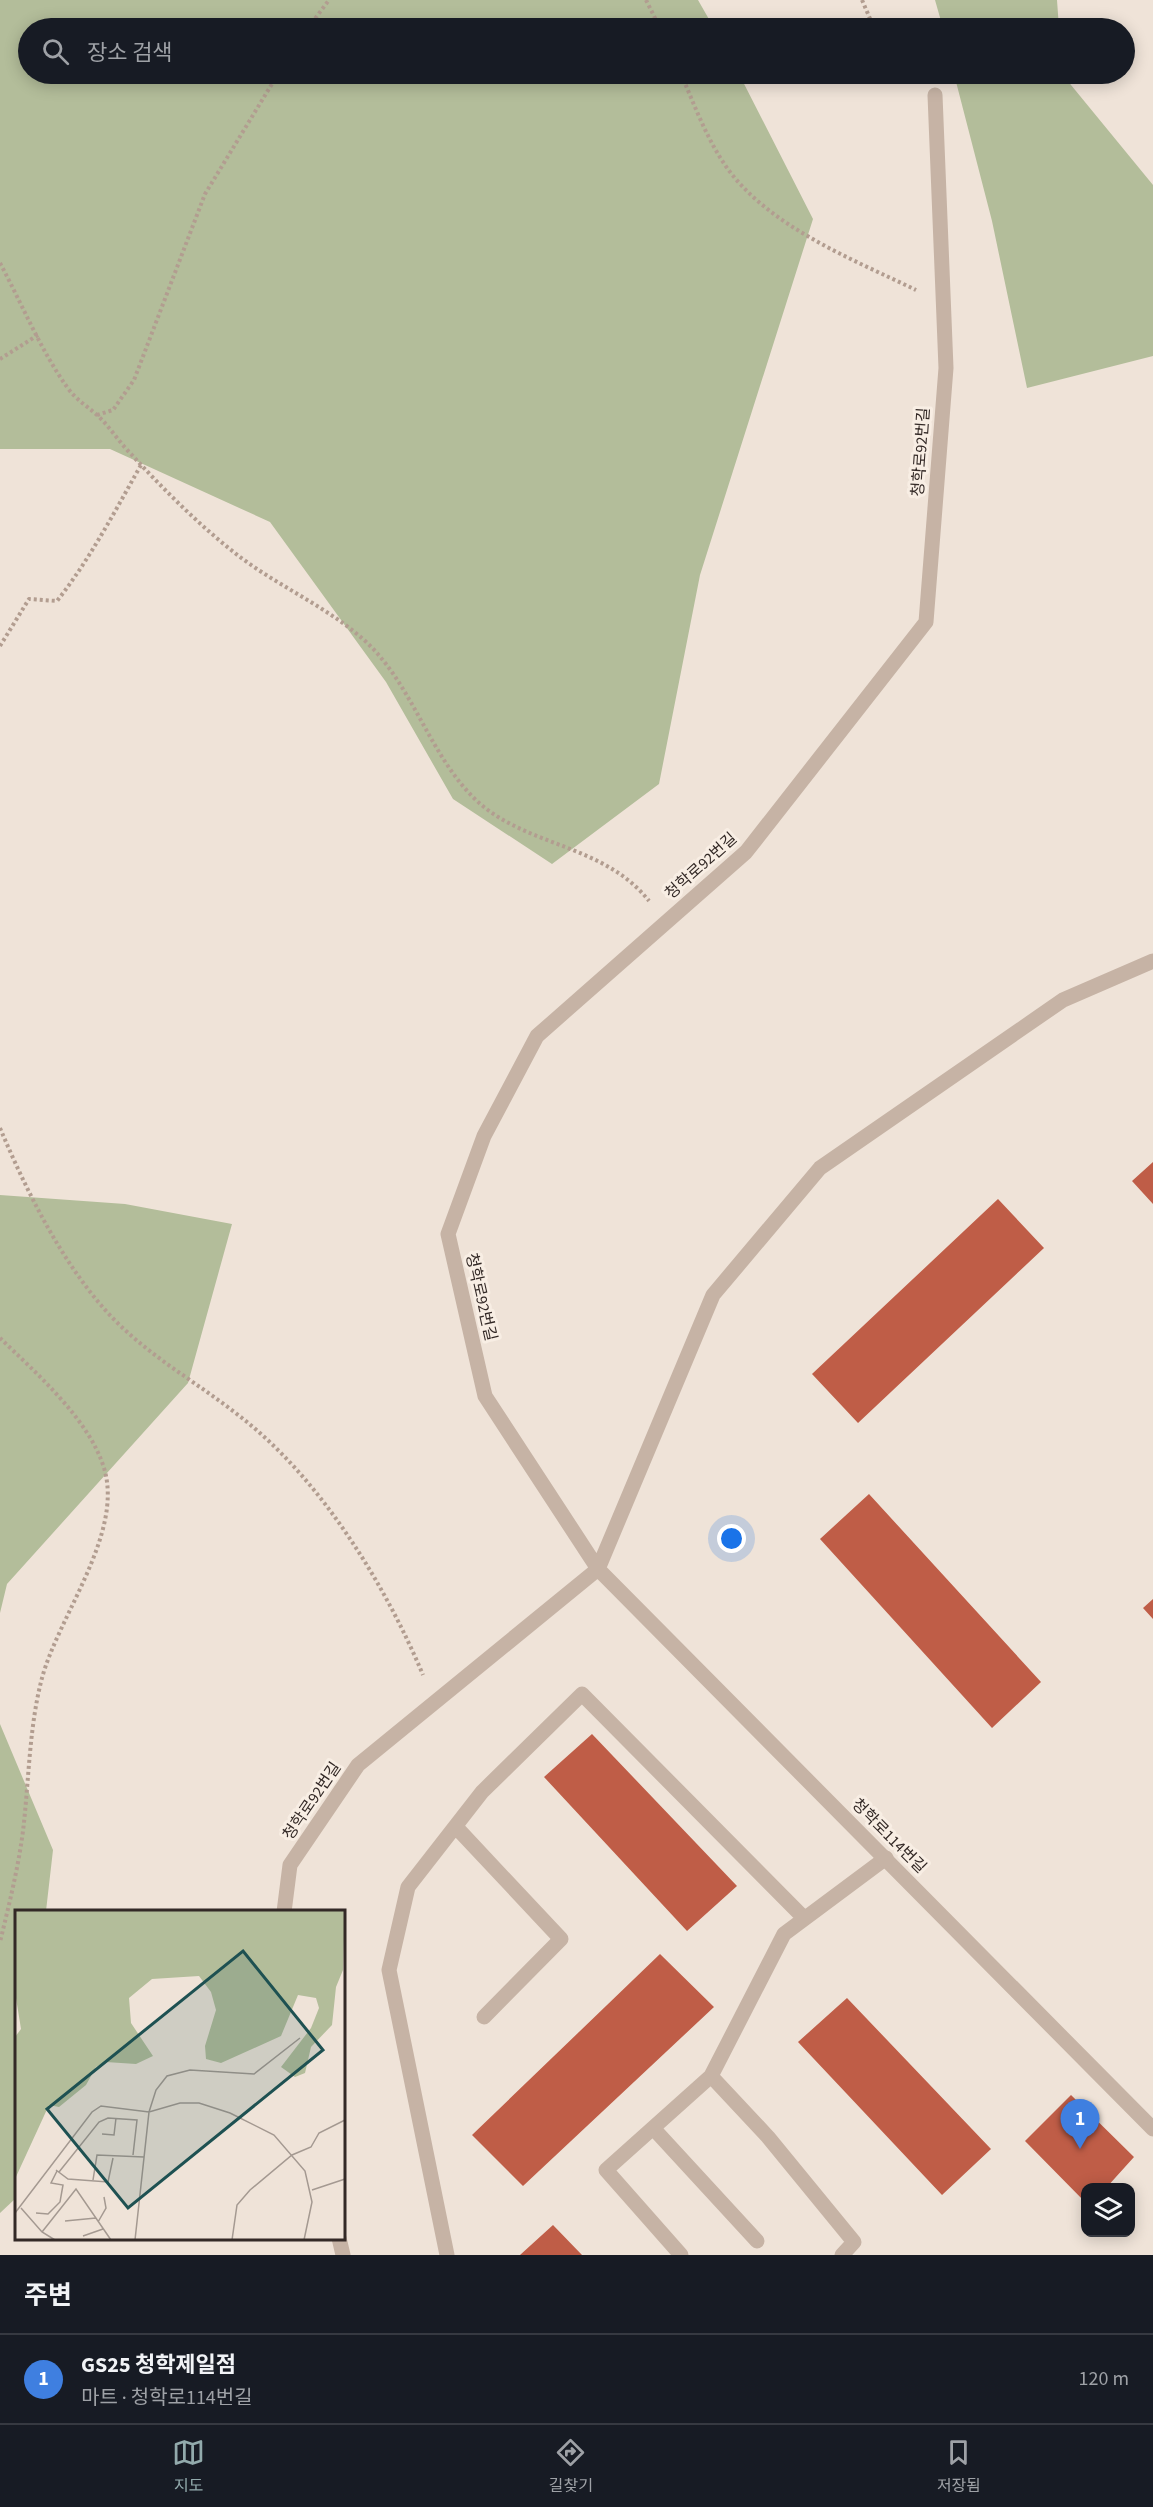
<!DOCTYPE html>
<html lang="ko">
<meta charset="utf-8">
<style>
:root{--surface:#171b24;--page:#20242c;--text:#f1f3f6;--muted:#9ea1a6;--line:#363941;--accent:#92aaac}
body{margin:0;font-family:"Source Sans 3","Noto Sans KR",sans-serif;background:var(--page);color:var(--text)}
.controls{position:absolute;right:18px;bottom:18px;display:grid;overflow:hidden;border-radius:12px;box-shadow:0 3px 15px #0003}
.controls button{width:54px;height:54px;display:grid;place-items:center;padding:0;border:0;border-bottom:2px solid var(--line);background:var(--surface);color:var(--text);font:30px sans-serif}
.you{position:absolute;left:732px;top:1539px;width:21px;height:21px;margin:-15px;border:4px solid #fff;border-radius:50%;background:#1a73e8;box-shadow:0 0 0 9px #1a73e833}
.badge{display:grid;place-items:center;width:39px;height:39px;border-radius:50%;background:var(--accent);color:#fff;font-size:20px;font-weight:700}
.pin{position:absolute;translate:-50% -50px;filter:drop-shadow(0 2px 3px #0008)}
.pin::after{content:'';position:absolute;top:32px;width:21px;height:18px;background:inherit;clip-path:polygon(0 0,100% 0,50% 100%)}
.list{margin:0;padding:0;list-style:none}
h2{display:flex;justify-content:space-between;align-items:center;height:78px;margin:0;padding:0 24px;font-size:26px}
h2 small{font-size:20px;font-weight:400;color:var(--muted)}
.list li{display:grid;grid-template-columns:39px 1fr auto;gap:18px;align-items:center;box-sizing:border-box;height:90px;padding:0 24px;border-top:2px solid var(--line)}
.list b{display:block;font-size:22px;white-space:nowrap}
.list p{margin:0;font-size:20px;white-space:nowrap;color:var(--muted)}
.list em{font-size:20px;font-style:normal;color:var(--muted)}
.icon{flex:none;width:33px;height:33px;fill:none;stroke:currentColor;stroke-width:2;stroke-linecap:round;stroke-linejoin:round}
.map{position:relative;flex:none;width:1153px;height:2255px;overflow:hidden}
.search{position:absolute;background:var(--surface);box-shadow:0 3px 15px #0003;left:18px;right:18px;top:18px;height:66px;display:flex;align-items:center;gap:15px;box-sizing:border-box;padding:0 21px;border-radius:33px;color:var(--muted);font-size:22px}
.sheet{height:168px;background:var(--surface)}
nav{display:flex;justify-content:space-around;align-items:center;box-sizing:border-box;height:84px;border-top:2px solid var(--line);background:var(--surface);font-size:16px;color:var(--muted)}
nav a{display:grid;justify-items:center;gap:3px}
nav .on{color:var(--accent)}
.map>svg:first-child{display:block}
.green{fill:#b3bd9a}
.building{fill:#bf5d47}
.lines{fill:none;stroke-linecap:round;stroke-linejoin:round}
.path{stroke:#b29d90;stroke-width:4;stroke-dasharray:3 3;stroke-linecap:butt}
.lane{stroke:#c6b3a5;stroke-width:15}
.street{stroke:#c6b3a5;stroke-width:15}
.labels{text-anchor:middle;dominant-baseline:central;stroke-width:6;stroke-linejoin:round;paint-order:stroke}
.street-label{font-size:16px;fill:#332926;stroke:#f8eee4}
.inset-road{fill:none;stroke:#a49991;stroke-width:1.5}
.view{fill:#1e5152;fill-opacity:0.15;stroke:#1e5152;stroke-width:3}
.inset-edge{fill:none;stroke:#332926;stroke-width:3}
</style>
<div class="map">
<svg width="1153" height="2255" viewBox="0 0 1153 2255">
<rect width="100%" height="100%" fill="#efe3d8"/>
<path class="green" d="M0 0H698L714 28H28V74H739L813 219 700 575 659 784 552 864 453 799 386 682 270 522 110 449H0Z
M935 0H1057L1059 28H943Z
M954 74H1062L1153 185V356L1027 388 992 221Z
M0 1195 125 1204 232 1224 188 1383 7 1584 0 1613Z
M0 1724 53 1850 46 1911 16 1912V2198L0 2213Z"/>
<path class="building" d="M1153 1162V1204L1132 1181Z
M998 1199 1044 1248 858 1423 812 1374Z
M869 1494 1041 1682 992 1728 820 1539Z
M1153 1599V1619L1143 1608Z
M592 1734 737 1886 687 1931 544 1777Z
M660 1954 714 2007 523 2186 472 2135Z
M847 1998 991 2149 942 2195 798 2042Z
M1071 2095 1134 2157 1106 2188H1086V2203L1025 2141Z
M553 2225 582 2255H520Z"/>
<g class="lines">
<path class="path" d="M646 0 660 28
M862 0 874 28
M308 28 329 0
M681 74C694 104 706 137 725 165 767 226 850 258 916 290
M0 263C22 304 40 349 67 387 76 400 86 405 97 415 110 427 119 442 131 454 164 490 201 527 240 557 280 587 327 607 364 640 413 684 429 756 477 801 527 847 604 844 649 901
M0 359 38 335
M97 415 113 410 134 380 205 194 278 74
M0 646 29 599 57 601C90 559 115 511 141 465
M0 1128C27 1192 61 1261 107 1312 146 1355 197 1382 242 1418 321 1480 385 1584 423 1675
M0 1338C36 1373 89 1419 104 1468 124 1533 59 1615 42 1678 29 1727 29 1781 23 1831 18 1869 9 1905 0 1942"/>
<path class="lane" d="M456 1827 561 1939 484 2017
M711 2076 768 2137 854 2242 842 2255
M653 2128 757 2241
M447 2255 389 1970 408 1887 482 1792 582 1694 804 1918
M681 2255 606 2170 711 2076 784 1934 886 1858"/>
<path class="street" d="M935 95 946 368 926 622 746 852 537 1036 484 1136 448 1234 485 1396 598 1569 1153 2129
M284 1912 290 1865 358 1765 598 1569 713 1295 820 1168 1063 1000 1153 961
M339 2238 343 2255"/>
</g>
<g class="labels">
<g class="street-label">
<text transform="translate(921 452) rotate(-86)">청학로92번길</text>
<text transform="translate(701 866) rotate(-42)">청학로92번길</text>
<text transform="translate(481 1297) rotate(77)">청학로92번길</text>
<text transform="translate(312 1801) rotate(-56)">청학로92번길</text>
<text transform="translate(889 1836) rotate(45)">청학로114번길</text>
</g>
</g>
<g transform="translate(15 1910)">
<rect width="330" height="330" fill="#efe3d8"/>
<path d="M0 0H330L328 60 321 77 317 115 296 137 290 163 280 167 266 157 296 118 304 98 301 88 283 85 266 126 206 153 191 149 190 136 201 100 196 82 184 66 137 69 114 88 116 113 138 146 121 154 91 152 81 157 71 175 44 197 34 195 0 269V127L6 119 0 82Z" fill="#b3bd9a"/>
<path class="inset-road" d="M87 224 99 225 101 208M41 260 53 269 93 272 98 248M44 262 84 212 93 208 122 210 118 245M78 270 82 245 129 247M297 280 330 269M6 298 27 322 40 330M0 303 77 202 86 196 134 202 165 193H184L215 203 259 225 290 261 297 292 289 330M21 303 33 304 45 292 48 275 36 273 42 261M50 311 81 308M83 312 91 298 89 287M27 322 61 279 96 330M68 326 88 319M120 330 134 202 141 180 152 166 175 160 239 164 285 128M217 330 222 295 235 280 277 245 296 237 304 223 330 210"/>
<path class="view" d="M228 41 308 140 113 298 32 199Z"/>
<rect width="330" height="330" class="inset-edge"/>
</g>
</svg>
<div class="controls">
<button><svg class="icon" aria-label="layers" viewBox="0 0 24 24"><path d="M12 4l9 5-9 5-9-5zM3 14l9 5 9-5"/></svg></button>
</div>
<div class="you"></div>
<div class="pin badge" style="left:1080px;top:2149px;background:#3f7fe0">1</div>
<div class="search"><svg class="icon" aria-label="search" viewBox="0 0 24 24"><circle cx="10" cy="10" r="6"/><path d="M15 15l6 6"/></svg>장소 검색</div>
</div>
<section class="sheet">
<h2>주변<small></small></h2>
<ul class="list">
<li><span class="badge" style="background:#3f7fe0">1</span><div><b>GS25 청학제일점</b><p>마트 · 청학로114번길</p></div><em>120 m</em></li>
</ul>
</section>
<nav>
<a class="on"><svg class="icon" aria-label="map" viewBox="0 0 24 24"><path d="M3 6l6-2 6 2 6-2v14l-6 2-6-2-6 2zM9 4v14M15 6v14"/></svg>지도</a>
<a><svg class="icon" aria-label="directions" viewBox="0 0 24 24"><path d="M12 3l9 9-9 9-9-9zM9 14v-3h6M13 9l2 2-2 2"/></svg>길찾기</a>
<a><svg class="icon" aria-label="saved" viewBox="0 0 24 24"><path d="M7 4h10v16l-5-4-5 4z"/></svg>저장됨</a>
</nav>
